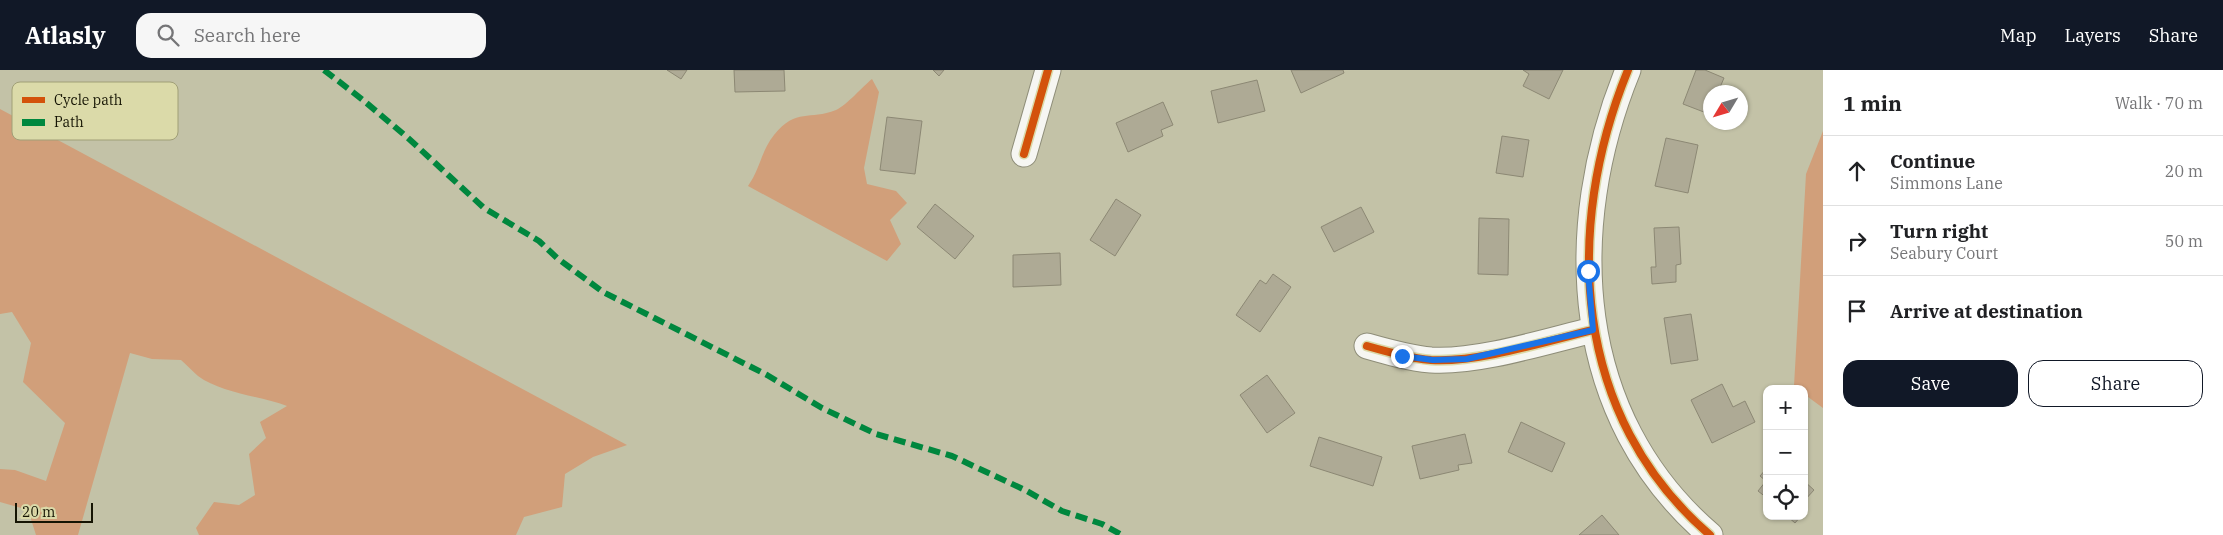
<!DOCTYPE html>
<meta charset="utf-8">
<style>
:root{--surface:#fff;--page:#f6f6f6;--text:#202124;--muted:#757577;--line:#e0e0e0;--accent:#111827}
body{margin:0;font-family:"IBM Plex Serif",serif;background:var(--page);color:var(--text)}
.controls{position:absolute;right:15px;bottom:15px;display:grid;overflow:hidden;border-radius:10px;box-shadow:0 1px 4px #0004}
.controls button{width:45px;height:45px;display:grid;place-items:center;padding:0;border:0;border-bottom:1px solid var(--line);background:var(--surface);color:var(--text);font:25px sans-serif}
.compass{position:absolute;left:1703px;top:15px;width:45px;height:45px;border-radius:50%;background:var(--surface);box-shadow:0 1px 4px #0004;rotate:232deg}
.scale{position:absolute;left:15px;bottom:12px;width:78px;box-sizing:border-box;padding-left:5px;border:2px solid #151403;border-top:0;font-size:14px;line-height:18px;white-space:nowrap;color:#151403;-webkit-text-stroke:4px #dbdaa9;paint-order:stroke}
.stop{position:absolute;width:15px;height:15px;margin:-11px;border:4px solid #1a73e8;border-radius:50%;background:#fff}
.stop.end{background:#1a73e8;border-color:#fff;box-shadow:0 1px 5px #0008}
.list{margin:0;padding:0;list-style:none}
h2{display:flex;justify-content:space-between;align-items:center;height:65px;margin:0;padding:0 20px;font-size:21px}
h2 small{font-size:16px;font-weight:400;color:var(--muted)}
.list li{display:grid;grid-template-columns:32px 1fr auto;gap:15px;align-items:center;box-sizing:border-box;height:70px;padding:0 20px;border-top:1px solid var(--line)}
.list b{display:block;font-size:19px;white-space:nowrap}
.list p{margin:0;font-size:16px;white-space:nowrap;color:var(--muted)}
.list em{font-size:16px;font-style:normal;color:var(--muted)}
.actions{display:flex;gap:10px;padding:15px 20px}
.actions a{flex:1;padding:11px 0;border:1px solid var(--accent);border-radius:15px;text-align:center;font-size:18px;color:var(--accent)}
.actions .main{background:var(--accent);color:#fff}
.icon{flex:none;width:28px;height:28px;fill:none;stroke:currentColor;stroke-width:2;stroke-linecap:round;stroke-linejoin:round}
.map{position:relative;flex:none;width:1823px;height:465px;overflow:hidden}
header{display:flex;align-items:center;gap:30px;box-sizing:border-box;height:70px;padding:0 25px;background:var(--accent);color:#fff}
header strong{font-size:24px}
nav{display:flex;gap:28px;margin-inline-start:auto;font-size:18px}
.search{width:350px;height:45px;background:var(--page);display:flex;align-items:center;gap:12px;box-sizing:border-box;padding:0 18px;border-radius:15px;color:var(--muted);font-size:19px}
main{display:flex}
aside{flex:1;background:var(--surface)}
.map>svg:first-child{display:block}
.forest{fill:#d19f7a}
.building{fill:#aeaa95;stroke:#8c8874}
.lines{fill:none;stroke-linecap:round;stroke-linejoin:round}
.minor-casing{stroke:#8e8d78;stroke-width:27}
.minor{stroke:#f6f6f2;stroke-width:25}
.quiet{stroke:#00873e;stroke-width:6;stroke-dasharray:12 6;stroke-linecap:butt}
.cycleway-casing{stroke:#dbdaa9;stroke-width:11}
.cycleway{stroke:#d3520b;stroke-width:8}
.route{stroke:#1a73e8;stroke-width:6}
.key{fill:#dbdaa9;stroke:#a09f77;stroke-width:1}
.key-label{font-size:14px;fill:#151403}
</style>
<header>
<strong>Atlasly</strong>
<div class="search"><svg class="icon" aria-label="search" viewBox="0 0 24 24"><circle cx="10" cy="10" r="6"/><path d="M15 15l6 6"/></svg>Search here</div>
<nav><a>Map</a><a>Layers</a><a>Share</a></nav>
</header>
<main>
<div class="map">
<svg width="1823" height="465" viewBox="0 0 1823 465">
<rect width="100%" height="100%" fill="#c3c2a7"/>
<path class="forest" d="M872 9 879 22 864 98 867 114 896 121 907 133 890 150 901 174 887 191 748 116C760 100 761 81 774 65 797 37 809 51 836 40 847 35 862 17 872 9Z
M0 39 627 375 593 387 565 404 562 437 524 447 516 465H199L196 458 214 432 239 435 255 425 249 384 266 368 260 352 287 336C260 326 221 323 198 306 192 301 187 295 181 290L152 289 130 283 78 465H36L28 440 0 432V399L15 400 46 411 65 353 23 312 31 273 12 242 0 244Z
M1823 61V338L1804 324V319L1794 316 1806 104Z"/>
<path class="building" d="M667 0H687L681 9Z
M734 0H784L785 21 735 22Z
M933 0H944L939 6Z
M1291 0H1343L1344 3 1301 23Z
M1523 0H1563L1549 29 1523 16 1529 4Z
M1696 0H1705L1724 8 1718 22H1710L1709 44 1683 34Z
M1257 10 1265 41 1218 53 1211 21Z
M1163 32 1173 55 1161 60 1163 66 1128 82 1116 53Z
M887 47 922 51 915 104 880 100Z
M1502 66 1529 70 1523 107 1496 103Z
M1666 68 1698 75 1688 123 1655 116Z
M1116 129 1141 145 1115 186 1090 170Z
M935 134 974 166 955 189 917 157Z
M1361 137 1374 162 1334 182 1321 157Z
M1479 148 1509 149 1508 205 1478 204Z
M1679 157 1681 194 1676 195V212L1652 214 1651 197H1656L1654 158Z
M1060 183 1061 215 1013 217V185Z
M1273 204 1291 217 1260 262 1236 245 1260 210 1266 214Z
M1691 244 1698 290 1671 294 1664 248Z
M1267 305 1295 343 1267 363 1240 325Z
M1722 314 1733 337 1745 331 1755 352 1712 373 1691 330Z
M1521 352 1565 373 1552 402 1508 382Z
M1465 364 1472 393 1458 395 1459 400 1420 409 1412 376Z
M1319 367 1382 387 1373 416 1310 396Z
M1767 398V428L1758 421 1766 411 1760 406Z
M1804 411 1814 420 1804 431Z
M1602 445 1619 465H1579Z
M1787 446H1801L1795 453Z"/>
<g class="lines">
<defs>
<path id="minor" d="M1628 0C1563 159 1572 347 1710 465
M1024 84 1048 0
M1367 276C1388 282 1409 288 1431 290 1478 293 1547 271 1593 260"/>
</defs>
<use href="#minor" class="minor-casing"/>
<use href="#minor" class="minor"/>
<path class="quiet" d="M324 0 363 30 408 68 484 138 539 171 557 188 603 222 767 305 822 338 876 364 952 386 1025 420 1062 441 1102 454 1122 465"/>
<defs>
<path id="cycleway" d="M1628 0C1563 159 1572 347 1710 465
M1024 84 1048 0
M1367 276C1388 282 1409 288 1431 290 1478 293 1547 271 1593 260"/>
</defs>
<use href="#cycleway" class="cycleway-casing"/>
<use href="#cycleway" class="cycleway"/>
</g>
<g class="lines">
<path class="route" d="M1402 286 1433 290 1467 289 1593 260 1588 201"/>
</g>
<rect x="12" y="12" width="166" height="58" rx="8" class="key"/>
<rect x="22" y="27" width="23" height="6" fill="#d3520b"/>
<rect x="22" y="49" width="23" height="7" fill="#00873e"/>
<g class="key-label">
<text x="54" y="35">Cycle path</text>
<text x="54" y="57">Path</text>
</g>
</svg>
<div class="controls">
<button>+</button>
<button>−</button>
<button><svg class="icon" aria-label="locate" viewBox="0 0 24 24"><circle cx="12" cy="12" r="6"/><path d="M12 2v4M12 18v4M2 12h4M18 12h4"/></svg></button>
</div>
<svg class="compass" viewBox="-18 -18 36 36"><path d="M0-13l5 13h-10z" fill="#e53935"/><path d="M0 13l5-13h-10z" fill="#757577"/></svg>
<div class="scale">20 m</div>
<div class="stop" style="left:1588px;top:201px"></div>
<div class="stop end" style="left:1402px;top:286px"></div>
</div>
<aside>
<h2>1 min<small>Walk · 70 m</small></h2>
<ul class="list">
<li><svg class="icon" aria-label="ahead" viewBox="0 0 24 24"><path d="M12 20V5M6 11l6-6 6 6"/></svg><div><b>Continue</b><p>Simmons Lane</p></div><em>20 m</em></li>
<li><svg class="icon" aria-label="right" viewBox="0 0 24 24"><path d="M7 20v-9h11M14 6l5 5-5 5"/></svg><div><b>Turn right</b><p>Seabury Court</p></div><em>50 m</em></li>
<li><svg class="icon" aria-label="arrive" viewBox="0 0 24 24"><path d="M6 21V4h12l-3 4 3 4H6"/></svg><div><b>Arrive at destination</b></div></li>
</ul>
<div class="actions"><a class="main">Save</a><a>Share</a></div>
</aside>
</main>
